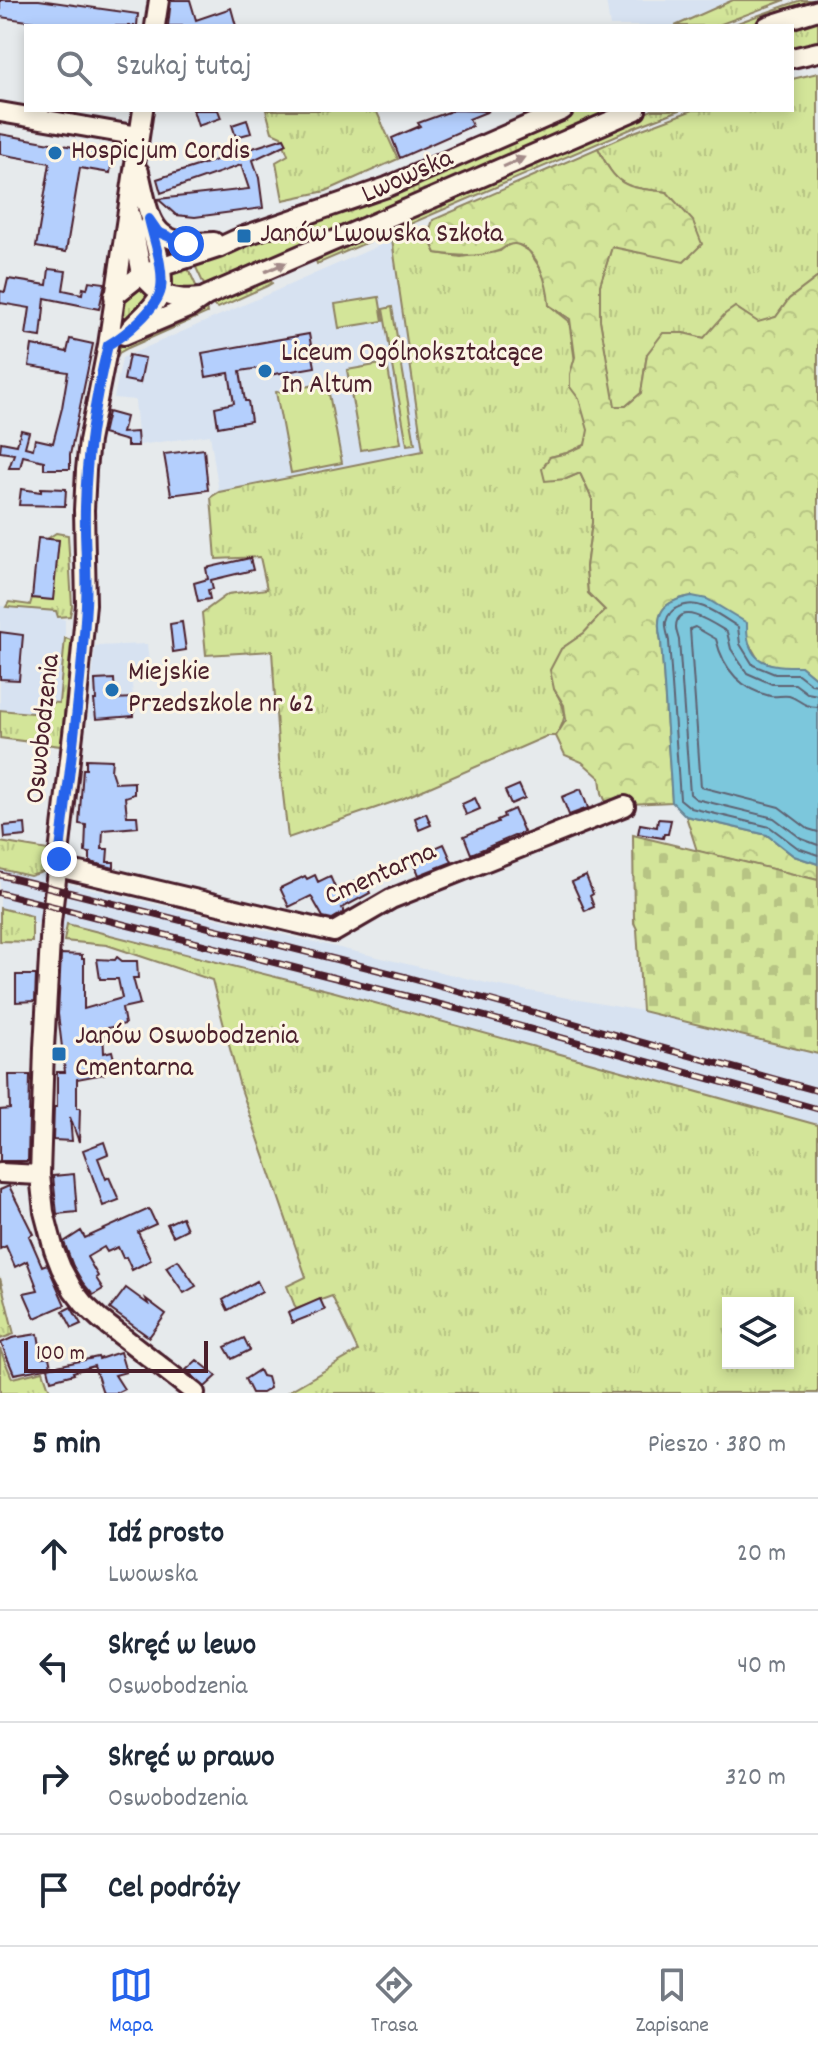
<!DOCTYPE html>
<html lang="pl">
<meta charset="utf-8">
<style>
:root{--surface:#fff;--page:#f6f6f7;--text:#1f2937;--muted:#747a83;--line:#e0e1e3;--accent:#2563eb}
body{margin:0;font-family:Dekko,sans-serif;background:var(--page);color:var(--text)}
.controls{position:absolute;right:24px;bottom:24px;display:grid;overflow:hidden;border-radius:0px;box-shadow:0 4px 12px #0003}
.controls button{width:72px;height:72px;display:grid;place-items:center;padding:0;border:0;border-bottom:2px solid var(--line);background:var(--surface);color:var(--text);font:40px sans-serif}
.scale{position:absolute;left:24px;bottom:20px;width:184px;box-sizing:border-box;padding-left:8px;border:4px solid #4a1f2b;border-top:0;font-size:22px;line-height:28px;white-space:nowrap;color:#4a1f2b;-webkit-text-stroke:6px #fcf5e5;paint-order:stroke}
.stop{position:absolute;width:24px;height:24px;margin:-18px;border:6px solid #2563eb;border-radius:50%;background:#fff}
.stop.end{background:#2563eb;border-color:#fff;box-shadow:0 2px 8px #0008}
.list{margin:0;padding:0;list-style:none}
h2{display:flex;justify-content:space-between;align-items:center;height:104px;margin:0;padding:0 32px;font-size:34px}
h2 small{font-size:26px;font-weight:400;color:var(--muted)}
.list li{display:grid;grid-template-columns:52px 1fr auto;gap:24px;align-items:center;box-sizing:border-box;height:112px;padding:0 32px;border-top:2px solid var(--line)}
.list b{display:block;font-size:30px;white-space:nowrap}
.list p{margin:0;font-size:26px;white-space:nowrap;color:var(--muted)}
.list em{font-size:26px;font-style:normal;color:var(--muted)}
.icon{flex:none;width:44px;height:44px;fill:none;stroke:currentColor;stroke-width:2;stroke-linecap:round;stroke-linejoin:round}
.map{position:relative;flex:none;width:818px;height:1393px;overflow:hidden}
.search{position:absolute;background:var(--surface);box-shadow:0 4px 12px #0003;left:24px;right:24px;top:24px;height:88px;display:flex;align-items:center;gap:20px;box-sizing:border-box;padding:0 28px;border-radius:0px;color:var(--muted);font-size:30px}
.sheet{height:552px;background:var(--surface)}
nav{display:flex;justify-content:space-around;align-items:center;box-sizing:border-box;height:112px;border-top:2px solid var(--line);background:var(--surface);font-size:22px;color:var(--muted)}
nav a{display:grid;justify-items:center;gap:4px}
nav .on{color:var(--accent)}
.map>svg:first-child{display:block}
.built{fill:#d7e2f1}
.grass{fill:url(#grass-tufts);stroke:#8e8262;stroke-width:2;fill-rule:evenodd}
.forest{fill:url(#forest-crowns);stroke:#8e8262;stroke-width:2}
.cemetery{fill:url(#cemetery-stones);stroke:#8e8262;stroke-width:2}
.green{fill:#d3e599;stroke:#8e8262;stroke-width:2}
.water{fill:#7cc7dc;stroke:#688495;stroke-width:2}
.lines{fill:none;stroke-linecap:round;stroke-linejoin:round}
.shore{stroke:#5e6272;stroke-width:2}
.building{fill:#b4cffd;stroke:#4a1f2b;stroke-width:2}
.minor-casing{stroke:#4a1f2b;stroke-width:24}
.minor{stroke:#fcf5e5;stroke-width:18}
.rail-casing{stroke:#4a1f2b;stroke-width:7}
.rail{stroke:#fcf5e5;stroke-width:4;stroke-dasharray:12;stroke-linecap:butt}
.oneway{fill:#a38a88}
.route{stroke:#2563eb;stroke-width:10}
.poi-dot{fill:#1f6fb2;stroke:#fcf5e5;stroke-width:3}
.labels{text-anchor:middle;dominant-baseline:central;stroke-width:6;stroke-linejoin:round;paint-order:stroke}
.poi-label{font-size:28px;fill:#4a1f2b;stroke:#fcf5e5;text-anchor:start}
.street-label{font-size:28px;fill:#4a1f2b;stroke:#fcf5e5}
</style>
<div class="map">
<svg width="818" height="1393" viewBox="0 0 818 1393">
<defs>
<pattern id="grass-tufts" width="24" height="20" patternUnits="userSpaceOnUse" patternTransform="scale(2)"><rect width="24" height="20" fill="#d3e599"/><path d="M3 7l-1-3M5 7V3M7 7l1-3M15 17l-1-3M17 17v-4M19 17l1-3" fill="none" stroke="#b7c484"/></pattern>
<pattern id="forest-crowns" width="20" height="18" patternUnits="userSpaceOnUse" patternTransform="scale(2)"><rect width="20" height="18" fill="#d3e599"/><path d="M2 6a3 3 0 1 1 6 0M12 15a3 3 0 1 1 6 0" fill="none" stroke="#b7c484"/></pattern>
<pattern id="cemetery-stones" width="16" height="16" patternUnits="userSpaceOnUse" patternTransform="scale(2)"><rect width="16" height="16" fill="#d3e599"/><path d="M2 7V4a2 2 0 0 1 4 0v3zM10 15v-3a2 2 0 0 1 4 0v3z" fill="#b7c484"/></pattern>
</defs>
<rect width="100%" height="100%" fill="#e6eaec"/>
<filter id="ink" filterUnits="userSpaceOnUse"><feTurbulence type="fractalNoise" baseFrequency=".0125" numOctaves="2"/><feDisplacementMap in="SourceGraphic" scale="16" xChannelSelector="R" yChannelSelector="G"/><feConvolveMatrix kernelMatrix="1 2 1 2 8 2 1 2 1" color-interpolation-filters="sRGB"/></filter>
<g filter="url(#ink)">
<path class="built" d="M606 0H734L706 11 674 26H610Z
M392 240 423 451 219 492 210 435 139 445 135 400 114 398 122 358Z
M0 606 56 611 58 617 65 620V638L59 704 42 714 0 710Z
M147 644 151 680 132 682 134 716 89 719 95 646Z
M0 861 30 868 62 882 495 985 642 1011 818 1054V1133L172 957 0 914Z"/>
<path class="grass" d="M733 0H785L716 26H675Z
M801 0H818V3L747 26H729Z
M818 17V44L792 51V26Z
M818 73V277L789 299 776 317 758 323 735 307 704 338 683 333 647 354 641 393 626 406H614L600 320V285L612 246 667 192C625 187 617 188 598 148L634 132 693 110H792V79Z
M266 110H376L398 159 326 191 283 200 276 162 288 155 281 136 272 132Z
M579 110H618L206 289 193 261 383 196Z
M652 110H680L638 126 317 264 316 261 342 244Z
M430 227 431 243 436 253 461 257 500 251 509 244H517L529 251 540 268 550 289 549 305 569 321 581 401 589 430 585 445 567 453 550 457 566 479 580 473 592 499V523L586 567 588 593 605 610 584 633 561 649 554 689C566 709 569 715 556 736H547L402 799 288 838 279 759 272 651 206 655 202 613 228 594 267 589 260 557 216 559 211 497 219 492 423 451 392 240Z
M186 264 199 292 191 294 168 287 169 271Z
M138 281 152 292C143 305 134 320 117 318L116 308Z
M271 281 272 283 267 286 218 308 215 307 211 302 241 289Z
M205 304 207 313 128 348 119 353 116 359 113 357 126 339Z
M56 533 68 535 72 606 70 616 58 617 56 611 6 607 9 602 30 605 32 598 53 600 47 539Z
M65 638 71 640V644L61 746 0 738V710L42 714 43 702 59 703Z
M0 842 48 850 43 872 30 876 0 869Z
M0 908 32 916V942L0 941Z
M67 924 335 992 818 1125V1393H286L358 1351 332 1296 296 1309 287 1286 306 1277 239 1083 212 980 107 945 64 941ZM728 1303H788V1363H728Z
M0 1278 14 1334 0 1339Z
M0 1349 12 1378 43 1371 50 1391 45 1393H0Z"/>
<path class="forest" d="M598 148C617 188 625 187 667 192L693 221 702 244 684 262 612 247 600 285V320L615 406H626L641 393 647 354 663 333H683L704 338 725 314 735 307 758 322 776 317 789 299 818 277V680L801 666 777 667 758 659 747 640 692 596C663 601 654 612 661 641L672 802 607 805 602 793 600 778 582 762 565 755 556 736 566 720 564 705 554 689 550 670 561 649 584 633 605 610 588 593 586 567 592 523V499L580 473 566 479 545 481 542 469 550 457 567 453 585 445 588 430 579 399 570 387V374L575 357 570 319 549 305C548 286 538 247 515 244 507 243 504 249 498 251 478 258 456 256 436 253 430 242 428 231 433 220Z
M686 816 767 835 794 856 818 864V880L697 851Z"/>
<path class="cemetery" d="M633 835 818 880V1054L642 1011 637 929 634 923Z"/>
<path class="green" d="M379 297 383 321 339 328 335 304Z
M392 307 415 444 407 445 383 309Z
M387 363 401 443 361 450 347 370Z
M327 383 342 463 291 473 276 392Z"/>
<path class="water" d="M692 596 707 599 747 623C746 663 766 667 801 666L818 680V864L794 856 767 835 686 816 672 802 661 641C654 612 663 601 692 596Z"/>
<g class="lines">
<path class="shore" d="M818 685 811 684 798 674H775L753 665 740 644 738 627C727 620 716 612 704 607 690 601 670 605 666 622 665 628 668 635 669 641L680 799 691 808 770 827 798 848 818 855
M818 695 807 693 795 684H772L747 673 731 649 727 632C717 626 677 598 676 627 676 631 678 636 679 640L690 794 696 799 774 818 802 839 818 845
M818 707C802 707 800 699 789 696 783 695 776 697 770 696 740 689 723 668 716 639L695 627 690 629 701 787 779 807 808 829 818 832"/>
</g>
<path class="building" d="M0 0H39L138 14 137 26H62L0 17Z
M171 0H190L196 20 231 8 236 26H168Z
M193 110H218L221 118 198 126Z
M454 110 489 111 469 119 472 126 400 158 392 138 420 126 418 123Z
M247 120 251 133 236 137 232 125Z
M0 134 113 154 110 173 80 168 66 252 36 247 50 163 0 154Z
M284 138 287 144 253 160 259 178 263 208 195 217 176 215 158 199 249 189 241 165 161 193 157 179Z
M49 269 66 271 63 290 82 294 83 288 87 289 89 281 105 283 99 309 45 298 41 337 26 335 30 308 0 303V291L5 292 8 279 47 285Z
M309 334 315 367 269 375 267 367 240 371 245 401H248L251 421 218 427 215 407 234 403 229 373 206 377 202 353Z
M70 339 93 344 70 455V469H44V461L23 456 20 468H9L14 454 0 452 1 442 17 445 21 430 29 432 25 447 33 449 35 439 53 443 62 408 68 372 29 366 32 345 67 352Z
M129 355 145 358 140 383 124 380Z
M108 412 126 417 122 433 137 432 138 446H127V441L103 434Z
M204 449 208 490 171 495 164 454Z
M41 488 66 489 65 506 19 505 21 489 41 492Z
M38 538 59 540 53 600 32 598Z
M250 558 253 570 211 580 213 589 208 590 210 599 198 601 194 583 208 579 206 568Z
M182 622 186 650 173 652 170 624Z
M0 632 23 635 19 680 0 679Z
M114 679 115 699 133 698 134 716 96 719 94 700H96L95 680Z
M86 759 112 760 111 771 115 783 134 782V794L125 797 127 816H137L138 827 103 830 102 849H108L107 862H114V868L90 862V853L85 852 86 825 79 824 83 769H86Z
M519 785 525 798 511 804 505 791Z
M581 789 588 808 569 815 562 797Z
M475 798 480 809 466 815 462 804Z
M514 809 524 832 471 854 464 836 498 822 497 820 504 817 503 814Z
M426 813 431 825 419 830 415 818Z
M658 819 671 820 668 834H664L663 838 638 834 640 824 657 827Z
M25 824 26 836 5 838 4 826Z
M444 844 452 862 419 875 412 858Z
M315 875 318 882 330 876 336 890 363 878 370 893 342 908 344 912 332 919 323 917 311 896 289 907 280 888 305 876 307 879Z
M586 876 593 894 590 896 594 907 585 911 572 882Z
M61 954 82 955V959H84V1009L122 998 118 979H100L97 959 115 960 117 957 122 961H137L138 978H133L140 1004 122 1008 125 1024 103 1029 104 1053 112 1051 115 1063 103 1066 104 1074 77 1079V1108H80L79 1142 70 1117 72 1141 53 1140 54 1107H57V1072H65L58 1014Z
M16 975H36L35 1001 16 1002Z
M9 1075H30L28 1161H0V1110L10 1109Z
M104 1142 108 1154 98 1158 106 1179 109 1177 119 1200 103 1206 83 1150Z
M74 1174 77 1212 57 1214 53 1176Z
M9 1186 33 1234 29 1236 42 1266 47 1264 65 1305 35 1318 24 1293 38 1290 27 1261 15 1267 6 1246 0 1249V1190Z
M149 1209 156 1224 138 1232 151 1260 132 1270 126 1257 123 1258 118 1247 107 1252 104 1247 87 1257 98 1276 96 1278 103 1289 93 1295 83 1283 73 1266 64 1242 81 1231 85 1238Z
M182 1217 187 1229 173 1236 167 1224Z
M178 1260 196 1286 184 1293 166 1267Z
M257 1281 262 1291 228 1310 223 1300Z
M126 1288 148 1304 146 1299 166 1314 149 1337 110 1309Z
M320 1299 325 1310 292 1323 288 1313Z
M71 1307 81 1324 72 1328 63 1311Z
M38 1334 42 1358 49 1357 51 1367 14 1374 1 1343 12 1338Z
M244 1338 250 1350 232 1359 225 1347Z
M120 1352 126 1372 115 1375 124 1389 116 1393H103L94 1366 73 1372 74 1374 51 1380 48 1368 98 1357 99 1359Z
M197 1360 217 1376 205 1387 186 1370Z
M259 1370 262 1376 267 1377 270 1388 262 1393H252L245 1379Z"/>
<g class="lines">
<defs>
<path id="minor" d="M155 26 159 0
M767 26 818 10
M792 58 818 52
M143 110 108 345 89 441 86 470 84 510 86 604 77 700 51 922 44 1048 40 1175 44 1212 54 1250 61 1268 73 1290 84 1304 100 1319 195 1393
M0 112 139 136
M139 172C151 224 151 248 214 242
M131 217 142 274C157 296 176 301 201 298
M114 296 142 274 160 267 218 248 244 236 387 187 563 110
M130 329C139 319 154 308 160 294 167 277 154 242 150 224
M124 335 190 307 206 296 636 110
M58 867 334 932 391 899 625 806
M0 1173 40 1175"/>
</defs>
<use href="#minor" class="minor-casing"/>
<use href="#minor" class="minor"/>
<defs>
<path id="rail" d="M0 875 406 977 818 1091
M0 893 462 1010 818 1109"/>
</defs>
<use href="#rail" class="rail-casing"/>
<use href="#rail" class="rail"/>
</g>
<defs><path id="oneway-solid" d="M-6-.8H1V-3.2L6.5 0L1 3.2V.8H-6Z" transform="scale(2)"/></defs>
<g class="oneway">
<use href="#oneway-solid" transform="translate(514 162) rotate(-24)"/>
<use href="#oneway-solid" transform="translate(276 267) rotate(-23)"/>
</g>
</g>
<g class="lines" filter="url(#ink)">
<path class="route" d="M59 859C69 775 81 690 86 605 88 573 84 540 85 508 86 453 95 398 108 345 125 335 157 309 161 289 164 267 154 241 149 219L158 232 186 244"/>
</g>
<g class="poi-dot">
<circle cx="55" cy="153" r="8"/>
<rect x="236" y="228" width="16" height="16" rx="4"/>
<circle cx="265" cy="371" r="8"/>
<circle cx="112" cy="690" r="8"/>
<rect x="51" y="1046" width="16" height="16" rx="4"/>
</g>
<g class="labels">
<g class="poi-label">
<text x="71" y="153">Hospicjum Cordis</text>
<text x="260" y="236">Janów Lwowska Szkoła</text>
<text x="281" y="355">Liceum Ogólnokształcące<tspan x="281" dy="32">In Altum</tspan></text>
<text x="128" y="674">Miejskie<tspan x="128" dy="32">Przedszkole nr 62</tspan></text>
<text x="75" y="1038">Janów Oswobodzenia<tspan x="75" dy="32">Cmentarna</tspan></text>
</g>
<g class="street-label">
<text transform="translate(408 178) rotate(-24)">Lwowska</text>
<text transform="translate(45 729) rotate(-84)">Oswobodzenia</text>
<text transform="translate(381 876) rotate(-24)">Cmentarna</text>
</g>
</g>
</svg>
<div class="controls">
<button><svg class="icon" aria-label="layers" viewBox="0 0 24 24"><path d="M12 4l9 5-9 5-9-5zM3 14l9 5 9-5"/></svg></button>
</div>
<div class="scale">100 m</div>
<div class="stop" style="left:186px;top:244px"></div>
<div class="stop end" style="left:59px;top:859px"></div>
<div class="search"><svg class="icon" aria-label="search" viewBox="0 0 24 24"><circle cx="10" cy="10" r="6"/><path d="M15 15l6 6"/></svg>Szukaj tutaj</div>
</div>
<section class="sheet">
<h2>5 min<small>Pieszo · 380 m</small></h2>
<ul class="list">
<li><svg class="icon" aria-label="ahead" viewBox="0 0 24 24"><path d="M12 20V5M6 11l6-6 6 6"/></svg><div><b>Idź prosto</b><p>Lwowska</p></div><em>20 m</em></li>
<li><svg class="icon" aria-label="left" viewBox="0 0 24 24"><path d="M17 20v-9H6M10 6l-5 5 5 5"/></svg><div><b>Skręć w lewo</b><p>Oswobodzenia</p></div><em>40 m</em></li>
<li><svg class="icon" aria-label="right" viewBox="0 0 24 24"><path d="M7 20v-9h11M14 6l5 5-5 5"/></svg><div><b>Skręć w prawo</b><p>Oswobodzenia</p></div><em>320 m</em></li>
<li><svg class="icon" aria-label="arrive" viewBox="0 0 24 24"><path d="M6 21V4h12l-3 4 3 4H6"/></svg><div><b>Cel podróży</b></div></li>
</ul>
</section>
<nav>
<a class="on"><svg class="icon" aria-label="map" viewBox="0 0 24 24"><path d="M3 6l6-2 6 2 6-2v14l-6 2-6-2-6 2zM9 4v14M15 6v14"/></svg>Mapa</a>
<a><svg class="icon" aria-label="directions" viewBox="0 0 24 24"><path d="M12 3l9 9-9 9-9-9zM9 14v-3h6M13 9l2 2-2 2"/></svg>Trasa</a>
<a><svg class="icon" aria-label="saved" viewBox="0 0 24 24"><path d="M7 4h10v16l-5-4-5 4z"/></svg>Zapisane</a>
</nav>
